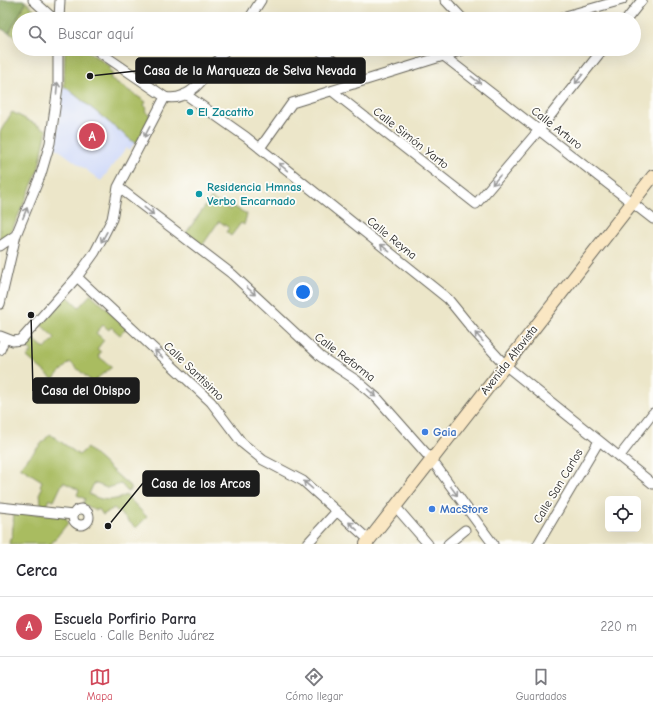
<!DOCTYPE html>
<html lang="es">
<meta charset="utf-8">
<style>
:root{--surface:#fff;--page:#f7f7f7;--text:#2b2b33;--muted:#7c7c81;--line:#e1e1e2;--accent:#d1495b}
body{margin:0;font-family:"Comic Neue",sans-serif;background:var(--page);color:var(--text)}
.controls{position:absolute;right:12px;bottom:12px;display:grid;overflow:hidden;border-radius:6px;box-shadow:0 4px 16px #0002}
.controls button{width:36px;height:36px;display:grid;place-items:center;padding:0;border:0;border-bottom:1px solid var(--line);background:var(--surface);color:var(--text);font:20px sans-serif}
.you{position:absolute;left:303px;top:292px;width:14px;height:14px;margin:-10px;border:3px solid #fff;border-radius:50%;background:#1a73e8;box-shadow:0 0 0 6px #1a73e833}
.badge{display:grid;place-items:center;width:26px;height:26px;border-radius:50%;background:var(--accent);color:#fff;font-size:13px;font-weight:700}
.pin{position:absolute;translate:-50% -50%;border:2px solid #fff;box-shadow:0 1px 4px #0006}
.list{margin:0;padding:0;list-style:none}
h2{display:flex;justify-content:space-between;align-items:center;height:52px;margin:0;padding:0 16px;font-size:17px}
h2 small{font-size:13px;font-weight:400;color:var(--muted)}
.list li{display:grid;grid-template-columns:26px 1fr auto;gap:12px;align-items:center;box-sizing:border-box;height:60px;padding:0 16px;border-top:1px solid var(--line)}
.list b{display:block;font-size:15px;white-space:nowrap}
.list p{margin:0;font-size:13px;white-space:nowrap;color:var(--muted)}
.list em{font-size:13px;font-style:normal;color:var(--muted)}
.icon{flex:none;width:22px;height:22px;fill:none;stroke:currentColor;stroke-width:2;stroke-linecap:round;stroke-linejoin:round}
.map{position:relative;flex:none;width:653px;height:544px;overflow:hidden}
.search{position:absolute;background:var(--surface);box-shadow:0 4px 16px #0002;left:12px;right:12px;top:12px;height:44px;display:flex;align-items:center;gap:10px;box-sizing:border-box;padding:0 14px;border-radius:22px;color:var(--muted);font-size:15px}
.sheet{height:112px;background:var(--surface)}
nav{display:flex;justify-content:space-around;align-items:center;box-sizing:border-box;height:56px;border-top:1px solid var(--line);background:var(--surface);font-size:11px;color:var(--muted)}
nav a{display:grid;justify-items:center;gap:2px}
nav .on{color:var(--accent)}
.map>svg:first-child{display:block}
.built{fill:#d0daf9}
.green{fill:#a9bc60;stroke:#626c3e}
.forest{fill:#86a456;stroke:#516039}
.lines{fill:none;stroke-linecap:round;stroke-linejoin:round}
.minor-casing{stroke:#656359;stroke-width:11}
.secondary-casing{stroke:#656359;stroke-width:14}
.minor{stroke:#fff;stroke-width:9}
.secondary{stroke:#fae7c3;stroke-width:12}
.oneway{stroke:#999}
.culture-dot{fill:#0f9aa8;stroke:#fdfcf7;stroke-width:1.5}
.shop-dot{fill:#3f7fe0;stroke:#fdfcf7;stroke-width:1.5}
.labels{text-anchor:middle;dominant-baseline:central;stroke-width:3.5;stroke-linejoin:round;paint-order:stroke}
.culture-label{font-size:12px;font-weight:bold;fill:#0d838f;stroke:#fdfcf7;text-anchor:start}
.street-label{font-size:12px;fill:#1c1c1c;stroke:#fdfcf7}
.shop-label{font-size:12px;font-weight:bold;fill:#366cbe;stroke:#fdfcf7;text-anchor:start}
.leader{fill:none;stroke:#1c1c1c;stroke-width:1.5}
.callout-dot{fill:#1c1c1c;stroke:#fdfcf7;stroke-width:1.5}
.callout{fill:#1c1c1c;stroke:#1c1c1c;stroke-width:1.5}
.callout-label{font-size:13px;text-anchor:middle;font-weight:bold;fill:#fff}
</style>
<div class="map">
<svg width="653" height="544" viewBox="0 0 653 544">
<rect width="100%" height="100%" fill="#fdfcf7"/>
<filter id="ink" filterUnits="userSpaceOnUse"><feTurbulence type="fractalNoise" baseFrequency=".025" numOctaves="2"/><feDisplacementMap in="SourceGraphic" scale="8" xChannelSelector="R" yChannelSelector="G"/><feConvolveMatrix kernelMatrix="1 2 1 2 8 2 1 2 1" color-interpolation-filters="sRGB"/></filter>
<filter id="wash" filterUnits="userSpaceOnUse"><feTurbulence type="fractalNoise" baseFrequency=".012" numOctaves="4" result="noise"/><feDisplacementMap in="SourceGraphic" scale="16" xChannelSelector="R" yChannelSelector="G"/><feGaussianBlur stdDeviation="0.9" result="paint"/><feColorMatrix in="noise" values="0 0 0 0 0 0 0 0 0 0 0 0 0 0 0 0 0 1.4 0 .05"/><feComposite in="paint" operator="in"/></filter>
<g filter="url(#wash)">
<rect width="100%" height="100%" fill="#ece6c9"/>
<path class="built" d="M64 86 135 143 129 150 126 148 101 181 55 147Z"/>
<path class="green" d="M26 2 46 19H19V38L9 33Z
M65 49H84L111 67 109 70 113 73 110 78 146 102 144 105 147 108 145 111 151 116 136 144 64 86Z
M12 112 47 130 38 171 12 230 0 241V132Z
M211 198 230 210 232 206 247 214 244 225 241 223 231 236 226 232 229 228 219 221 202 246 186 233Z
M65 294 79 307 91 294 127 328 120 335 111 327 109 330 103 325 96 333 104 340 97 349 101 352 98 356 112 367 92 382 70 362 53 379 27 357 32 351 22 343 29 335 45 349 55 338 39 323Z
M50 434 79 455 87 448 132 488 128 492 121 484 107 488 94 483 89 494C101 501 114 502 126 495L147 517 136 528 114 508 103 515 99 509 96 510 83 504 85 499 77 495 79 490 63 482 54 501 49 499 46 506 41 504 40 492 42 488 40 486 42 481 20 467Z
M14 512 65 516 68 523 51 544H9L10 538H12Z"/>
<path class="forest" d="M0 0H23L26 2 9 33 0 28Z"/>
</g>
<g filter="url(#ink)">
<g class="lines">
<defs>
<path id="minor" d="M33 0 54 19
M445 0 463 19
M59 19 60 0
M249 19 261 0
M555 19 622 0
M627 19 642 0
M95 49 165 97C192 104 212 67 226 49
M318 49 342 68 354 84
M445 57 653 219
M332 91 476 204 539 130 603 49
M185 94 246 137 448 299 474 331 505 365 653 484
M260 148 292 103 466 49
M118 187 232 274 321 357 356 380 378 399 431 459 493 544
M0 246 16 235
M77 277 211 402 242 443 263 460 303 481 369 540
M0 304 16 235 41 174 50 143 58 87V49
M0 336 13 341 21 340 77 277 95 252 112 219 118 187 165 97
M0 350 5 338
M619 457 653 413
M395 506 428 544
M0 507 73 515
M73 517a8 8 0 1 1 16 0a8 8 0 1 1-16 0Z
M307 544 337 511
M448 544 465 530
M538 544 599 441"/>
<path id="secondary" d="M366 544 653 176"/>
</defs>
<use href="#minor" class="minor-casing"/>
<use href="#secondary" class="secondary-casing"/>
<use href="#minor" class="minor"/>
<use href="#secondary" class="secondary"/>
</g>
<defs><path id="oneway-shaft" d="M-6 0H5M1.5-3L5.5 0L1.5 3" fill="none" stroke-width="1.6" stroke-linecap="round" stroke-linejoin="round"/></defs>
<g class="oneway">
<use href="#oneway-shaft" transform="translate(579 79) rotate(129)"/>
<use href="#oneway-shaft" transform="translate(476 80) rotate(38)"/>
<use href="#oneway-shaft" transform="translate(57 88) rotate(-85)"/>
<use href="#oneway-shaft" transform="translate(147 132) rotate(118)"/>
<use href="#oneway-shaft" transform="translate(283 167) rotate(-141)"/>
<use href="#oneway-shaft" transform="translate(496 180) rotate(130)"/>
<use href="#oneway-shaft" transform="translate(149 211) rotate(38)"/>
<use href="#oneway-shaft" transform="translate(25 213) rotate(-68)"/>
<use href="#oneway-shaft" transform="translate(104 237) rotate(119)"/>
<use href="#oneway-shaft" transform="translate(385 248) rotate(-141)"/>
<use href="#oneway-shaft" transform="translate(251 291) rotate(42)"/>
<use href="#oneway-shaft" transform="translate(479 337) rotate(-132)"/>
<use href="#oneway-shaft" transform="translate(159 354) rotate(-137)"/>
<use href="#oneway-shaft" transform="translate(372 393) rotate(42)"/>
<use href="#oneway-shaft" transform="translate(308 485) rotate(-139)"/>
<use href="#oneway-shaft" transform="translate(454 491) rotate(54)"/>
<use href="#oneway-shaft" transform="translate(353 526) rotate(-137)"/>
</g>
</g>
<g class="culture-dot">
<circle cx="190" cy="112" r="4"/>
<circle cx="199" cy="194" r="4"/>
</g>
<g class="shop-dot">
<circle cx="425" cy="432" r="4"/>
<circle cx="432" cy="509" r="4"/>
</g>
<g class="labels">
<g class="culture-label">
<text x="198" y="112">El Zacatito</text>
<text x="207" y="187">Residencia Hmnas<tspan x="207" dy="14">Verbo Encarnado</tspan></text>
</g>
<g class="street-label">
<text transform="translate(557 128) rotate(38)">Calle Arturo</text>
<text transform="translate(411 138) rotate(38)">Calle Simón Yarto</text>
<text transform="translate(392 238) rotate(39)">Calle Reyna</text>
<text transform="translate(345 357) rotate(37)">Calle Reforma</text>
<text transform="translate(509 360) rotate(-52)">Avenida Altavista</text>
<text transform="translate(194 371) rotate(44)">Calle Santisimo</text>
<text transform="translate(558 486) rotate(-59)">Calle San Carlos</text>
</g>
<g class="shop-label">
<text x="433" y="432">Gaia</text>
<text x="440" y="509">MacStore</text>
</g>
</g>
<path class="leader" d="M90 76L136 71M31 315L33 391M108 526L143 483"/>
<g class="callout-dot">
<circle cx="90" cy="76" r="4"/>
<circle cx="31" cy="315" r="4"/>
<circle cx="108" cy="526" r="4"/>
</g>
<g class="callout">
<rect x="136" y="58" width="229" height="25" rx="4"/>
<rect x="33" y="378" width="106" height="25" rx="4"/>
<rect x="143" y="471" width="116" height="25" rx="4"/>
</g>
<g class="callout-label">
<text x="250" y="75">Casa de la Marqueza de Selva Nevada</text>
<text x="86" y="395">Casa del Obispo</text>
<text x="201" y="488">Casa de los Arcos</text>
</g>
</svg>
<div class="controls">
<button><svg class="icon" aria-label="locate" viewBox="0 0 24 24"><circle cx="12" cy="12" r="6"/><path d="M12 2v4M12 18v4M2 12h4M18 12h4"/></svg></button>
</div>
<div class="you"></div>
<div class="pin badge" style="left:92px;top:136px">A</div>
<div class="search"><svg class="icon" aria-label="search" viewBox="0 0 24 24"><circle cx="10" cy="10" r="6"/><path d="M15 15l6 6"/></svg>Buscar aquí</div>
</div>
<section class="sheet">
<h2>Cerca<small></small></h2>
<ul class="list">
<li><span class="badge">A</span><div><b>Escuela Porfirio Parra</b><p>Escuela · Calle Benito Juárez</p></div><em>220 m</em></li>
</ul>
</section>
<nav>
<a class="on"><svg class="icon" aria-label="map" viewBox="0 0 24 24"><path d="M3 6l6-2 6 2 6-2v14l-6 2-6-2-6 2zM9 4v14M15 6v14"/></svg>Mapa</a>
<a><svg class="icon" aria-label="directions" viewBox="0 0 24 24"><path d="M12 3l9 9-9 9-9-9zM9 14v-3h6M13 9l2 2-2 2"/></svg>Cómo llegar</a>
<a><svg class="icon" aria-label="saved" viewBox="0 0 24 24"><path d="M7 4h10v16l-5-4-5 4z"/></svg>Guardados</a>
</nav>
